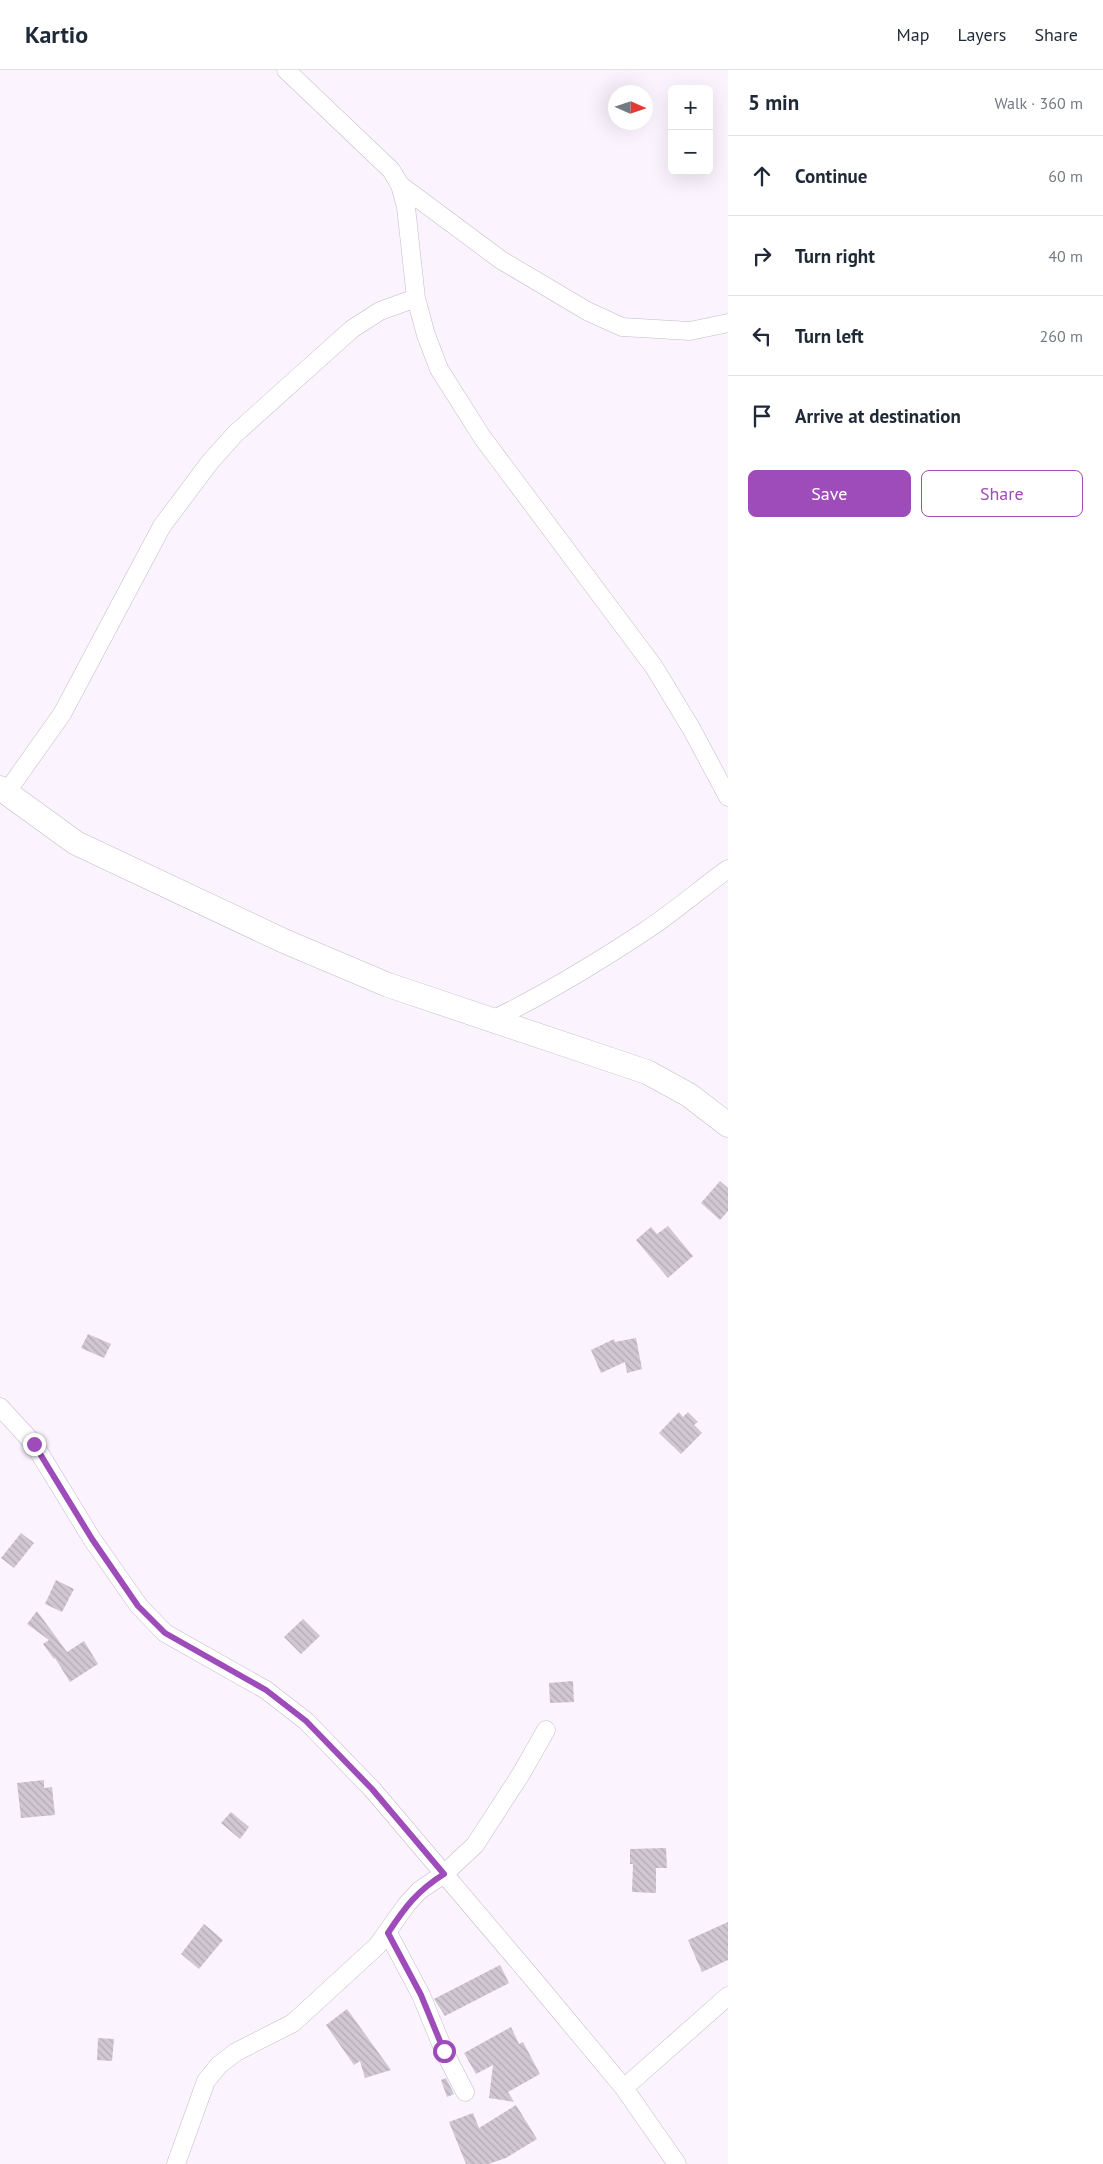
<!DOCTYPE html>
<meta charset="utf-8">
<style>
:root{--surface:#fff;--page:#f2f2f3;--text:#1f2937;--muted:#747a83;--line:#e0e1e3;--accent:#9f4cbb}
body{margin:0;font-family:"PT Sans",sans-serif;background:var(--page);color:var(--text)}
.controls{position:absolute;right:15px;top:15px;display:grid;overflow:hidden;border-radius:8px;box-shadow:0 5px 20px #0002}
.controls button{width:45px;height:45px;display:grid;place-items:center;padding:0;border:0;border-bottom:1px solid var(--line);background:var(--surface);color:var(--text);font:25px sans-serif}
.compass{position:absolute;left:608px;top:15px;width:45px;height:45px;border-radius:50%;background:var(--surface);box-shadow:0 5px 20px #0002;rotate:93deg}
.stop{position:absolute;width:15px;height:15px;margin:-11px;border:4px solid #9f4cbb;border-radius:50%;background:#fff}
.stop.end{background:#9f4cbb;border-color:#fff;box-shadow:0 1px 5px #0008}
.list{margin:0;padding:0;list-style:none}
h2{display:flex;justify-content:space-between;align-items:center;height:65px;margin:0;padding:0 20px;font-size:21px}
h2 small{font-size:16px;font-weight:400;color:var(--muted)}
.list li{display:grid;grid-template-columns:32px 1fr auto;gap:15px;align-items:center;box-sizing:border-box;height:80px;padding:0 20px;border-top:1px solid var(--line)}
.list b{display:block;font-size:19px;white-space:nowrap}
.list em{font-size:16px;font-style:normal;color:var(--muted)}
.actions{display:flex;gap:10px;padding:15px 20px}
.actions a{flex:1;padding:11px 0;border:1px solid var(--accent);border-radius:8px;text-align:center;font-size:18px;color:var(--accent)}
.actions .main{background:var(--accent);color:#fff}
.icon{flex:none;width:28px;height:28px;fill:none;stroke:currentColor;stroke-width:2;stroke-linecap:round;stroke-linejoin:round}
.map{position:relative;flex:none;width:728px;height:2094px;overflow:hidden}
header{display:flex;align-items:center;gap:30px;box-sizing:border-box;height:70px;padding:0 25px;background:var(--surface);border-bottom:1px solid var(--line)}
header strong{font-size:24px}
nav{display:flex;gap:28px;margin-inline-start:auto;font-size:18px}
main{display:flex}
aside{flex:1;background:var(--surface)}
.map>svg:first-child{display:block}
.building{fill:url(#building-back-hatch)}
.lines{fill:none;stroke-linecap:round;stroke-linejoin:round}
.minor-casing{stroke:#c4bbc7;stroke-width:19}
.secondary-casing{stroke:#c4bbc7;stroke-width:25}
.minor{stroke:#fff;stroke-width:18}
.secondary{stroke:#fff;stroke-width:24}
.route{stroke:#9f4cbb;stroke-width:6}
</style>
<header>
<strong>Kartio</strong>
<nav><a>Map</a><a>Layers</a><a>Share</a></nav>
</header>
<main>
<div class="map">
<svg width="728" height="2094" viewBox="0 0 728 2094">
<defs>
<pattern id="building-back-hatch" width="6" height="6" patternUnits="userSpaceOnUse" patternTransform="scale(1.25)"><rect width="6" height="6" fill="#d0c7d3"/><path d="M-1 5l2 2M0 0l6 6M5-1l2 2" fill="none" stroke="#b2aab5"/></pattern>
</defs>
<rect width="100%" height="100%" fill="#fbf3fe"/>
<path class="building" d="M720 1111 728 1118V1141L720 1150 701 1133Z
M668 1156 693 1186 668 1208 636 1170 651 1157 657 1164Z
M88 1264 111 1274 104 1288 81 1278Z
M636 1268 642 1299 627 1303 625 1292 601 1303 591 1280 614 1269 615 1272Z
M679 1342 683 1347 688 1342 698 1352 694 1355 702 1363 681 1384 659 1363Z
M21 1463 34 1473 14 1498 1 1488Z
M56 1510 74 1519 62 1542 45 1534Z
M37 1541 67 1582 84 1571 98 1594 70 1612 55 1588 54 1589 43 1574 49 1570 27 1554Z
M303 1549 320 1566 301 1584 284 1567Z
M573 1611 574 1632 550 1633 549 1613Z
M44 1710V1718L52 1717 55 1745 21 1748 17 1713Z
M231 1742 249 1757 240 1769 221 1753Z
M666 1778 667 1798H656V1823L632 1822 633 1794H630V1779Z
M728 1852V1890L702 1902 688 1870Z
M204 1854 223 1870 199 1899 181 1884Z
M500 1895 509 1913 445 1946 434 1929Z
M347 1939 391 2000 365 2008 360 1991 354 1995 326 1955Z
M511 1957 519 1974 523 1972 540 2004 508 2022 514 2032 489 2028 493 1995 476 2004 464 1983Z
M98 1968 114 1969 112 1991 97 1990Z
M446 2008 454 2024 447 2027 441 2010Z
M516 2035 537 2069 506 2088 488 2094H466L449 2052 473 2043 479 2058Z"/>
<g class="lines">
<defs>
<path id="minor" d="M286 0 391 100 400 115 406 137 416 228 426 265 439 299 482 367 654 597 691 658 728 727
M400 115 501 190 587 241 622 257 690 261 728 253
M6 723 62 644 162 456 210 392 235 364 352 259 380 241 416 228
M490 951C544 925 595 894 645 861 674 842 700 819 728 799
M0 1337 34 1374 92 1469 139 1536 165 1563 266 1620 306 1651 372 1719 534 1910 624 2018 677 2094
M388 1863 421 1925 444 1981 465 2022
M624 2018 728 1926
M176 2094 206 2011 219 1995 236 1982 293 1953 377 1876 407 1834 420 1820 444 1804 475 1775 521 1704 546 1660"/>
<path id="secondary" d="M0 718 76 773 284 871 388 915 647 1002 689 1025 728 1055"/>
</defs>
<use href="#minor" class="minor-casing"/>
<use href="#secondary" class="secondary-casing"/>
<use href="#minor" class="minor"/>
<use href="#secondary" class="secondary"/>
</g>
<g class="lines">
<path class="route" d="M34 1374 92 1469 138 1536 165 1563 266 1620 306 1651 372 1719 444 1804C417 1821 405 1837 388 1863L421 1925 444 1981"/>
</g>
</svg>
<div class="controls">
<button>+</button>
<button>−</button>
</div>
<svg class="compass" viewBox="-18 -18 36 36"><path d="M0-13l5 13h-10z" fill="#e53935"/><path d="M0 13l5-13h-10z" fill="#747a83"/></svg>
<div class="stop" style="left:444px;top:1981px"></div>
<div class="stop end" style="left:34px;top:1374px"></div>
</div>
<aside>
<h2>5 min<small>Walk · 360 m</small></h2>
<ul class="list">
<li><svg class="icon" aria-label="ahead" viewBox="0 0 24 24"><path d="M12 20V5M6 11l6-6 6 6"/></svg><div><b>Continue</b></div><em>60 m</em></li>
<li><svg class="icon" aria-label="right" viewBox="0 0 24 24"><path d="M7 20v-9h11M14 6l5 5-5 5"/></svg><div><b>Turn right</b></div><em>40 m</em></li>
<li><svg class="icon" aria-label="left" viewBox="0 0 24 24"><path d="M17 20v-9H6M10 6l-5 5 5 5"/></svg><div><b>Turn left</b></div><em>260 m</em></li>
<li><svg class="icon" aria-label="arrive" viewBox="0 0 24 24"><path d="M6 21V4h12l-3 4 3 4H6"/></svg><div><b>Arrive at destination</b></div></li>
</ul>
<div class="actions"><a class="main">Save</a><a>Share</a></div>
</aside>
</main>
